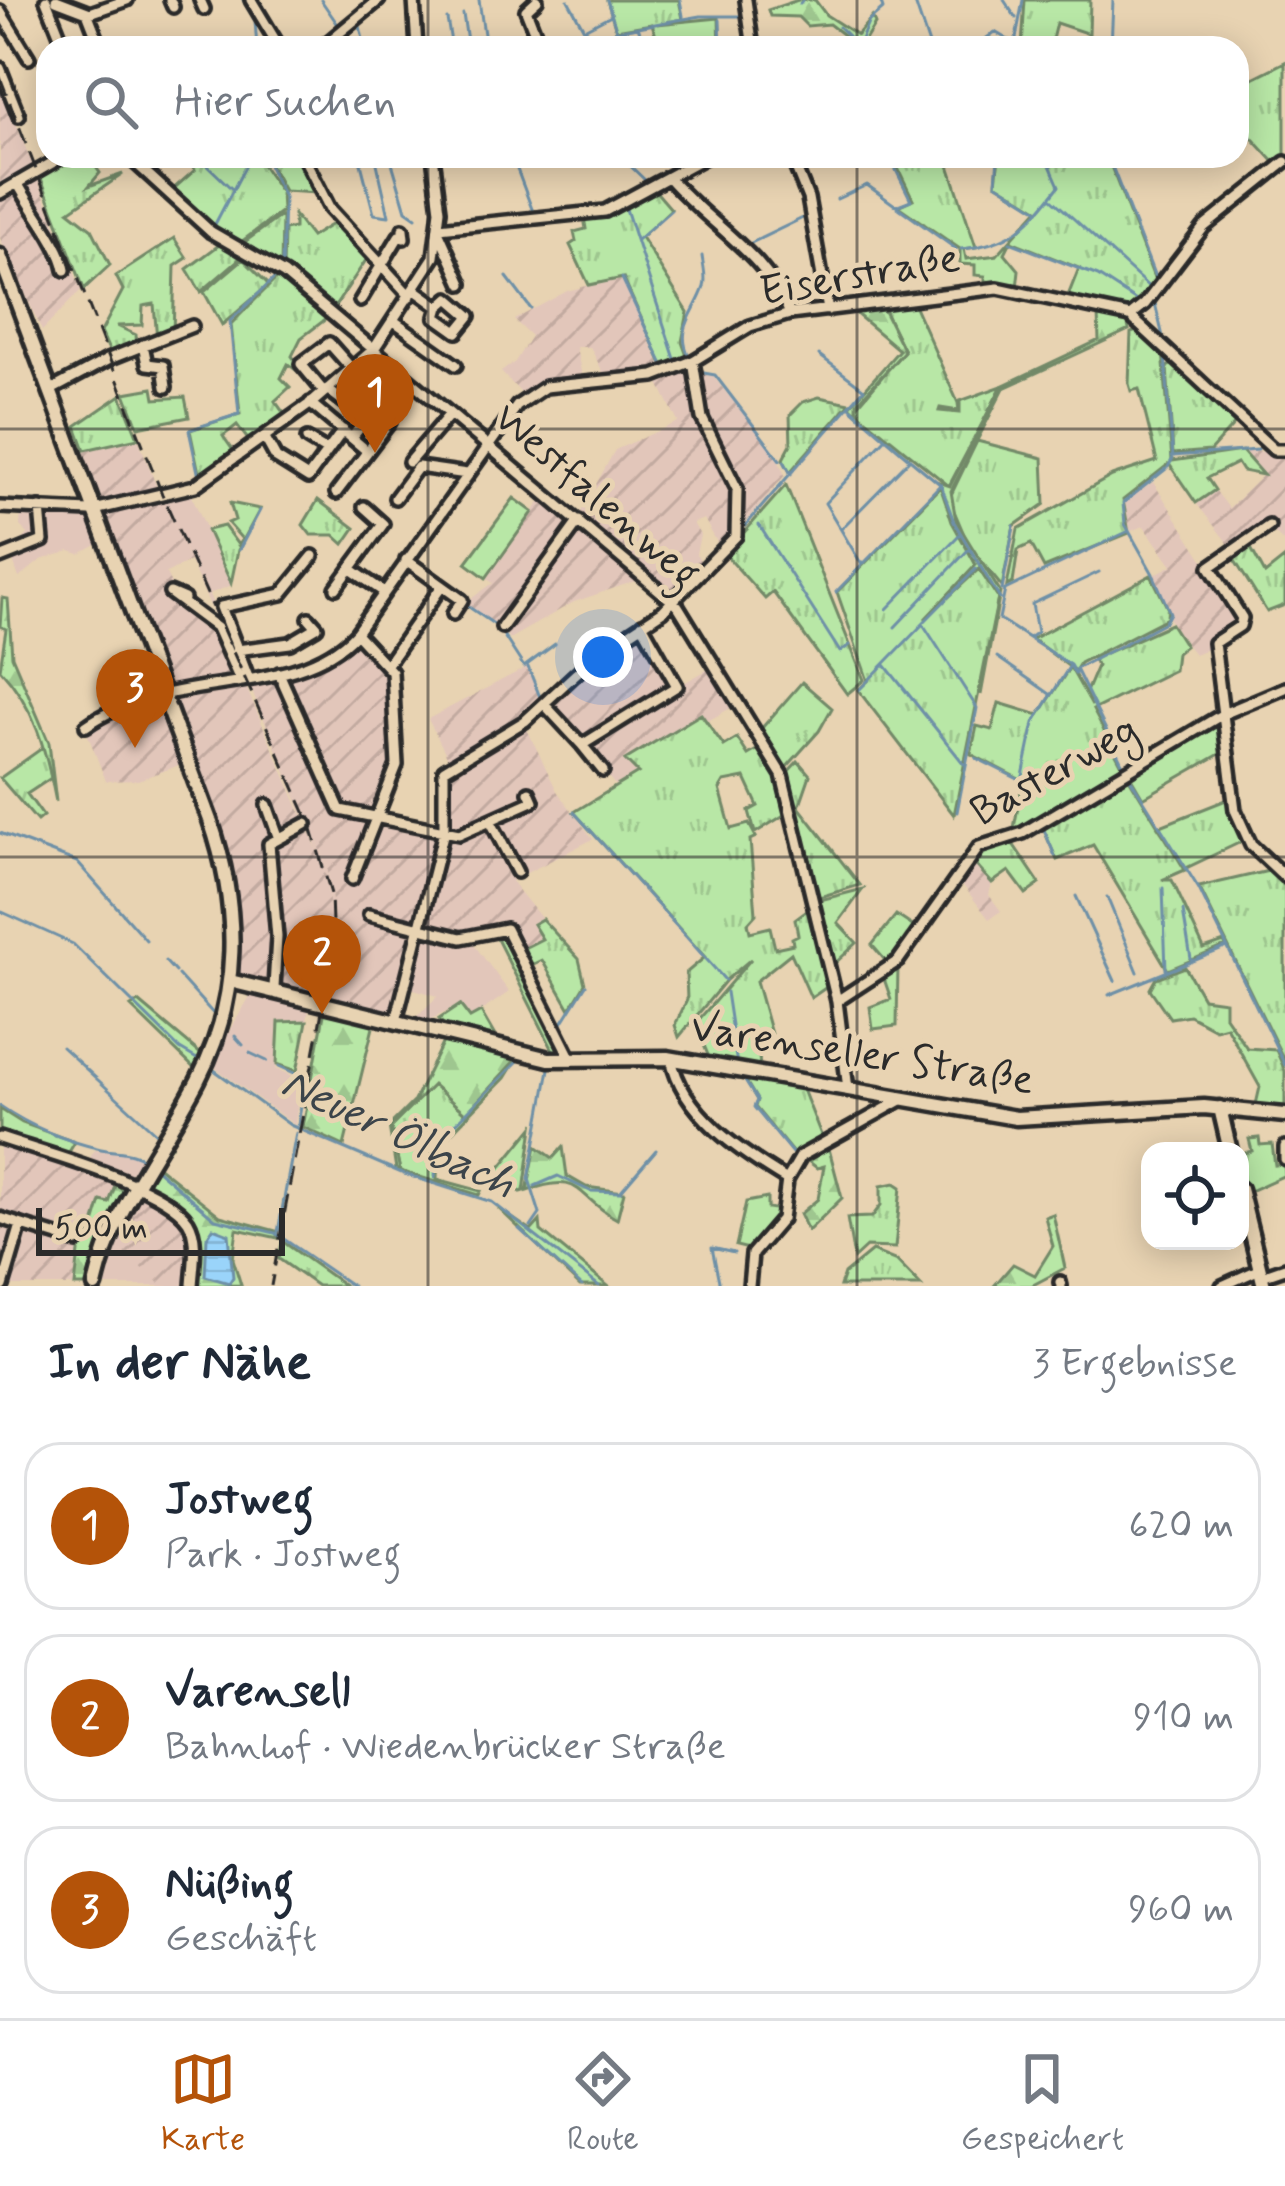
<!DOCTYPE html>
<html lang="de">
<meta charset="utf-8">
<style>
:root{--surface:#fff;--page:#f2f2f3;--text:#1f2937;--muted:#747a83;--line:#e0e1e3;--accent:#b45309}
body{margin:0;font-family:Mynerve,sans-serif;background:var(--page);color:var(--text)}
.controls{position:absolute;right:36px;bottom:36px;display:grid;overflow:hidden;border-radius:24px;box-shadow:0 6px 30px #0003}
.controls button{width:108px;height:108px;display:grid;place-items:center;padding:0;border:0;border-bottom:3px solid var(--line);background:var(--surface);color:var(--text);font:60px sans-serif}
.scale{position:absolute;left:36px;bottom:30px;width:249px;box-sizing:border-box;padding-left:12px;border:6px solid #2b2b2b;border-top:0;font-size:33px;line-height:42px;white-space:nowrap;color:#2b2b2b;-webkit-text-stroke:9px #e8d3b2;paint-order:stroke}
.you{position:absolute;left:603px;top:657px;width:42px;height:42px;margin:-30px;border:9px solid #fff;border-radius:50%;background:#1a73e8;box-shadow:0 0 0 18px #1a73e833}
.badge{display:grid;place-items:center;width:78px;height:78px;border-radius:50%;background:var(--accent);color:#fff;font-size:39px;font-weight:700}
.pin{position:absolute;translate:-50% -99px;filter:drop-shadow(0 3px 6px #0008)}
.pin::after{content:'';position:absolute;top:63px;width:42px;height:36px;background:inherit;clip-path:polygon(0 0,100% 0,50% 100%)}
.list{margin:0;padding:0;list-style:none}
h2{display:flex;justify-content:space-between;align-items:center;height:156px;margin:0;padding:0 48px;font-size:51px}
h2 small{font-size:39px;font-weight:400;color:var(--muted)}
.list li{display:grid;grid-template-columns:78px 1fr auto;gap:36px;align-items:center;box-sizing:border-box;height:168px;margin:0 24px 24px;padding:0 24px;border:3px solid var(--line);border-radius:36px}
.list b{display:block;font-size:45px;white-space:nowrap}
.list p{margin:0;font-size:39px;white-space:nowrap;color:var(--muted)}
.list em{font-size:39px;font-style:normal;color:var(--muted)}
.icon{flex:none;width:66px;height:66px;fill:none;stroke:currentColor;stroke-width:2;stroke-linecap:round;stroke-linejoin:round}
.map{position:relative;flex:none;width:1285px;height:1286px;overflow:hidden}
.search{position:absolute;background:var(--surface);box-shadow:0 6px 30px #0003;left:36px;right:36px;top:36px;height:132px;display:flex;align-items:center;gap:30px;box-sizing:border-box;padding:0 42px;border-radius:36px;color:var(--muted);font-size:45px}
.sheet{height:732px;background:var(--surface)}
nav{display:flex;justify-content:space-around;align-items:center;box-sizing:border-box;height:168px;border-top:3px solid var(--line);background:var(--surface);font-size:33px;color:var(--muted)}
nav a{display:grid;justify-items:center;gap:6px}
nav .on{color:var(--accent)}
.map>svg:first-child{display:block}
.built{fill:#e2c6ba}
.industrial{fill:url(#industrial-furrows)}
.grass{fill:url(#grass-tufts);stroke:#728968;stroke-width:3}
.forest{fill:url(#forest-firs);stroke:#728968;stroke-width:3}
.water{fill:url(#water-rules);stroke:#6e90a7;stroke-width:3}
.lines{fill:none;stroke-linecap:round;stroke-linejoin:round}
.stream{stroke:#6e90a7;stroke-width:3}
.minor-casing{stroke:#2b2b2b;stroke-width:18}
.major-casing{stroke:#2b2b2b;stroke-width:21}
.minor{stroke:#e8d3b2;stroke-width:9}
.major{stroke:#e8d3b2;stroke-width:12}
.rail{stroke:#2b2b2b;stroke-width:3;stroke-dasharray:18 9;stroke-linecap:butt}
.grid{fill:none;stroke:#2b2b2b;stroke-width:3;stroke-opacity:0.55}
.labels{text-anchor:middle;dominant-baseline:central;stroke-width:10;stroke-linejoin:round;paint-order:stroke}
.street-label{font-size:42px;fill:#2b2b2b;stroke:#e8d3b2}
.water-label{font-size:45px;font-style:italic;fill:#3c444a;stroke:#e8d3b2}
</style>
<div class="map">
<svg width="1285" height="1286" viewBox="0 0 1285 1286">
<defs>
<pattern id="industrial-furrows" width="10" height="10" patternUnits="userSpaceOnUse" patternTransform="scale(3)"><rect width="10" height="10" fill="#e2c6ba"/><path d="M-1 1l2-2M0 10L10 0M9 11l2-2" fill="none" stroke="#c2aaa0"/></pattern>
<pattern id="grass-tufts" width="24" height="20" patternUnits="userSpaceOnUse" patternTransform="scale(3)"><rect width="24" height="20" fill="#b8e7a6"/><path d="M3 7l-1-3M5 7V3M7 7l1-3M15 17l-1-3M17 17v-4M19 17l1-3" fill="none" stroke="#9ec68f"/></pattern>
<pattern id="forest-firs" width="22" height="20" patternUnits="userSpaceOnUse" patternTransform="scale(3)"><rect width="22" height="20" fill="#b8e7a6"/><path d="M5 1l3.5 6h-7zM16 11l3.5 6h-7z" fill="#9ec68f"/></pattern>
<pattern id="water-rules" width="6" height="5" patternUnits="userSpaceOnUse" patternTransform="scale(3)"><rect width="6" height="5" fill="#9ad4fa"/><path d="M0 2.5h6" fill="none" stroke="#85b6d6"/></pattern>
</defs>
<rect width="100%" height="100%" fill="#e8d3b2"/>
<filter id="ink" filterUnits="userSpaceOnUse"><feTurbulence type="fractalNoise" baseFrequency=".00833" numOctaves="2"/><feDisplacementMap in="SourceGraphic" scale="24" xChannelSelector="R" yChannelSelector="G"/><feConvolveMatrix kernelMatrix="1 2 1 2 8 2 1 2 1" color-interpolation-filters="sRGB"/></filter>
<g filter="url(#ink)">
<path class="built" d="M189 490 232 585 209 594 241 674 161 497Z
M21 510 92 516 102 542 80 554 70 551 41 560 19 578 10 552 28 534 20 526Z
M247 679 327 864 335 924 327 999 322 998 332 924 324 865Z
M425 933 470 939 509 992 470 1019 459 1006 422 1023 416 1017 438 996 407 987Z
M255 988 310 1003 307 1021 295 1020 280 1035 276 1069 300 1079 295 1125 210 1064Z
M94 1150 134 1154 144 1160 126 1178 87 1164Z
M114 1245 154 1274 189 1286H101Z"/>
<path class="industrial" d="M0 82 35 172 0 190Z
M36 175 81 290 42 331 0 238V196Z
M621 277 663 369 607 380 590 347H576L583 381 525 397 501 372 515 362 531 336 514 320 567 291Z
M670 370 713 376 776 455 785 475 722 551 704 519 693 523 700 535 696 554 705 567 671 594 578 517 615 450 678 422 656 377Z
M138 438 159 493 99 504 80 451Z
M1242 451 1285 453V543L1267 526 1231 547 1196 503 1215 490 1229 508 1262 476Z
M1153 482 1240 616 1237 627 1214 637 1213 647 1194 654 1173 628 1154 575 1172 565 1144 526 1131 531 1127 523 1125 502Z
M545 495 575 520 500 627 465 603 493 583 486 578Z
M161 497 190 561 166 573 172 587 169 599 188 600 219 625 241 674 167 686 105 520 106 511Z
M577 526 644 578 574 602 509 639 503 630Z
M647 624 682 684 712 667 736 705 706 722 702 715 626 761 639 772 618 789 549 703 596 658Z
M356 638 390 673 395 763 376 815 437 832 440 838 396 1011 391 1014 327 999 335 924 327 864 247 679 318 665Z
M527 667 542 703 450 762 428 719Z
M243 680 324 865 332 924 322 998 239 978 235 969 234 905 170 698Z
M155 700 183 764 138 780 106 781 87 733 100 719Z
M525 725 557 791 593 839 511 881 542 919 534 924 542 938 518 951 502 921 494 922 491 931 460 936 426 927 424 922 447 829V773Z
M971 860 992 883 989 895 1001 911 989 919 958 879Z
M0 1144 116 1183 109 1204 100 1202 90 1237 81 1235 75 1286H0Z
M141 1197 185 1222 191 1248 189 1283 162 1285 114 1245 135 1198Z"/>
<path class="grass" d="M607 0H679L683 19 657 24 719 18 720 48H660L652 24 616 30Z
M1025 0H1090L1089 34 1056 23 1050 48 1022 47Z
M1285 62V158L1276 164 1243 128 1237 132V86Z
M69 156H88L100 173 89 186 123 174 69 211 92 229 110 265 84 289 39 173Z
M192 156H256L281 192 282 211 237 245 171 191 195 170 187 158Z
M265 156H302L319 193 284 191Z
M892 156H946L976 247 964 249 966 259 997 255 1038 209 996 183 999 156H1107L1156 283C1126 324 1112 312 1066 301L1079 268 1011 241 1005 253 1019 270 1017 288 985 287V276L975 275V265L960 264V249L898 206 913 199Z
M653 188 671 209 641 237 688 312 682 342 687 356 664 368 623 278 589 285 570 245 576 241 574 232 586 229 584 217Z
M282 215 281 268 239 246Z
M294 215 311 237 337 221 372 251 332 311 283 272 284 230 294 228Z
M174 238 187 258 175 266 173 335 157 339 154 304 143 306 142 325 117 326 136 335 137 347 112 357 101 332 123 290 116 276Z
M223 242 244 255 201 292 187 269Z
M243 259 269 285 222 325 204 292Z
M280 275 330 316 301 338 292 356 300 367 296 370 288 364 281 378 290 387 275 401 288 419 252 445 237 425 223 436 237 456 201 482 190 430 240 414 231 324Z
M913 302 958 403 959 411 940 408 939 411 960 413V401L1002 386 949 486 861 415 857 406 904 351 883 308Z
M1140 330 1163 351 1172 461 1242 451 1263 475 1242 471 1237 463 1207 478 1215 490 1196 503 1169 464 1123 500 1129 533 1044 568 1031 544 1018 550 1013 583 1007 586 1018 529 1112 476 1157 461 1139 389 1131 391 1129 384 1131 333Z
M1175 363 1237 421 1210 451 1173 454 1167 367Z
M153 388 155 399 185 397 189 417 138 427 125 393Z
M121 395 138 438 85 450 76 426Z
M819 397 850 403 790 472 783 459 791 444 790 415 803 402Z
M977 441 1043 458 1045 504 1014 526 1002 587 969 546 949 499Z
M786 485 864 680 847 694 773 592 765 599 725 554Z
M940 487 976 565 926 619 978 568 998 598 954 815 858 690 868 681 837 592Z
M514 498 533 512 486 578 466 563Z
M318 500 355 528 344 544 334 535H311L303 525Z
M230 503 260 509 238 550 231 583 207 530 224 526 238 545 242 539 228 523 235 520Z
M1247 541 1265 574 1285 558V605L1267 612 1232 556Z
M1151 575 1168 609 1167 618 1080 663 1075 671 1032 639Z
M1171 624 1185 646 1176 653 1174 670 1093 710 1124 769 1013 833 1023 781 971 754 977 726 992 730 999 703 1039 715 1070 667 1092 706 1086 692 1097 666 1093 659Z
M710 647 761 729 802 682 832 708 819 731 784 770Z
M701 714 724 746 737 738 748 755 762 747 780 778 789 812 755 833 749 811 758 806 745 778 724 782 720 789 731 829 749 824 756 837 750 840 756 914 748 923 750 932 770 927 775 948 793 944 792 938 798 935 795 919 811 907 831 984 811 998 791 953 756 981 771 1034 758 1039 760 1070 711 1062 695 1024 751 959 726 980 679 1037 675 1025 687 1000 686 973 705 957 574 812 638 773 625 760Z
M1220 720 1225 751 1143 798 1129 774Z
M45 746 51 778 27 794 43 816 37 821 0 778Z
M798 761 810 775 799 807 860 885 816 898 785 775Z
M1127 775 1185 870 1162 880H1172L1204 949 1224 942 1226 946 1168 970 1093 845 1057 860 1043 828Z
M1231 798 1245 840 1186 868 1158 827Z
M1000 843 1013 844 1040 884 1026 894 1009 871 992 883 971 860Z
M1273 870 1285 881V1062L1199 887Z
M863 889 838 923 857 943 832 966 816 901Z
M542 919 579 959 585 984 570 1009 542 960 527 967 518 951 542 939 533 924Z
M503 932 568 1055 556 1056 495 935Z
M898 964 897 1026 873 1029 870 1007 891 999 882 973Z
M1185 967 1203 998 1225 1001V1016L1247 1048 1276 1050 1285 1071V1111L1255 1109 1260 1087 1226 1026 1215 1029 1189 1015 1170 1018 1150 989 1156 978Z
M460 1005 470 1018 481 1012 499 1043 446 1028 439 1019Z
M307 1021 297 1071 277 1064 279 1022Z
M518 1057 505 1078 438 1146 437 1179 481 1191 479 1195 400 1171 391 1127 433 1085 466 1114Z
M744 1078 802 1087 823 1140 797 1158 755 1107 757 1100Z
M1259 1138 1260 1145 1272 1144 1275 1165 1284 1164 1285 1175 1245 1193 1240 1154 1252 1151 1249 1139Z
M895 1183 901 1187 895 1248 866 1247 854 1258 847 1218 872 1217 881 1205V1186Z
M767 1198V1208L781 1210 780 1219 753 1250 736 1246 746 1202Z
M282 1241 345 1286H317L279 1259Z
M872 1251 897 1261 921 1286H840L844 1274Z"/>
<path class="forest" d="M798 0H815L826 15 857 35 872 17 875 24 860 48 829 24 807 26 798 17 770 16 768 10Z
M893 305 883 309 904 351 857 403V413L850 406 899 350 854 312H832Z
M1098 315 1127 319 1129 330 1004 388 951 491 956 521 1000 592 981 695 998 598 979 569 925 619 976 565 952 522 939 482 950 486 1002 386 1099 340Z
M2 598 8 599 12 656 49 743 56 802C46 750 35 707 0 669L6 629 0 626Z
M927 909 929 910 890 966 872 945 896 915 914 927Z
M139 1002 202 1055 196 1070 131 1007Z
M325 1009 374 1023 344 1146 303 1127Z
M445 1038 518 1057 466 1114 433 1085 391 1127 400 1171 396 1169 389 1126 414 1101Z
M0 1109 22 1123 75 1142 66 1157 0 1135Z
M533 1127 524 1191 520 1192 498 1170Z
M167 1140 171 1146 156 1165 220 1216 276 1231 278 1238 237 1229 233 1259 241 1285 194 1286 193 1225 144 1186 143 1179Z
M828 1145 842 1198 808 1231 800 1214 818 1199 824 1166 817 1168 803 1157Z
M536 1146 553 1158 563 1147 567 1176 586 1187 624 1192 617 1219C575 1197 584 1170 527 1191Z
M116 1183 125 1192 91 1286H75L81 1235 90 1237 101 1201 109 1203Z
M498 1208 531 1231 540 1221 541 1231 608 1286H580Z
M1053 1214 1065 1268 1031 1286H994L1013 1264 1035 1275 1053 1246 1045 1217Z"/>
<path class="water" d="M213 1228 229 1234 233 1277 229 1283 205 1276 207 1237Z"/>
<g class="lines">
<path class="stream" d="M243 0 255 21 257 48
M321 0 341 29
M479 0 486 48
M568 0 584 29 611 15
M607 0 622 48
M680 0 683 16
M914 0 930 48
M1004 0 1016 18
M800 4 803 0
M463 14 468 48
M447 19 452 48
M720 20 721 48
M359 22 365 48
M638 27 646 48
M839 27 860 48
M615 31 701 16H743
M803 39 806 48
M859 44 869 21 883 9 880 0
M973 48 995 32 1015 44 1023 0
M1111 48 1113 0
M218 156 207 165 231 188
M264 156 284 197 282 268
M359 156 374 214 389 216 376 159
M390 156 406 210 416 217
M512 156 535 217
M620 156 647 182
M797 156 802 167 812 161 846 168 883 156
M889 156 911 200 898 205
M998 156 996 183 1037 209
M1108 156 1157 282
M266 162 288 156
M837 199 867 185 956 249
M1052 199 1151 289
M626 209 676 362
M214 226 246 165 242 156
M637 240 671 210
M1010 242 1098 276 1141 304
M747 245 809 215
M961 249C1012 244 1029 225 1059 186L1046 156
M507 277 531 309
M622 278 664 367
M1154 299 1164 341
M1165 355 1173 458 1168 467
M679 361 689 356C675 328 696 312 704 287 707 278 703 265 702 256
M698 372 715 375 780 460
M1172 456 1258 450
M911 460 941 485 954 522 1000 599
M784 461 791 474
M199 477 189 430 239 414 230 321 278 275
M759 525 840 652 850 645
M745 526 864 389 819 355
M842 528 910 459 851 408
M239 550 260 510
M862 565 825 503 885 439
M1153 574 1125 524 1123 503 1166 469
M1002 590 1014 526
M836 592 939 486
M463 603 498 627 524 667 555 644
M887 609 960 534
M924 622 976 569
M895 627 968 550
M1029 638 1037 632 1032 604 1099 572
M997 657 1050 694
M885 665 964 764
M528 667 542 702
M1075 674 1070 665 999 619 1005 590 1129 531
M859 690 923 624 977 708 957 812
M976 758 1022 781 1034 723 1069 667
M1124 767 1076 669 1165 622 1170 613 1154 576
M1128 775 1199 889 1285 1065
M574 812 725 980
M1042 825 1055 856
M0 833 77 862 146 940
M1163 888 1166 970
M1076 896 1115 981
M1107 897 1138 972
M0 911 73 944 180 1049 202 1062
M1183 911 1191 959
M165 961 175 972
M178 975 217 1018
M726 992 737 1065
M1109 995 1225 948
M559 1028 586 985
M235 1036 243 1045
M62 1047 158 1135
M250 1053 267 1061
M279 1066 305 1078 298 1125
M210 1067 290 1125 404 1174 492 1202 599 1286
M743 1078 757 1100 754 1107 792 1153
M0 1106C29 1126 66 1141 101 1149 119 1153 132 1150 148 1162
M155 1168 215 1219 275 1233 352 1286
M435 1177 438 1141 520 1059
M535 1186 558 1176 590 1191 620 1192 656 1150
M531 1227 540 1214 529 1179 549 1069
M519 1229 582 1286
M278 1232 296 1133
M720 1286 712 1248 734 1253"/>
<defs>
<path id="minor" d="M46 0 65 48
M56 0 90 13 127 0
M170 0 173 7
M200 0 204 9
M251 0 280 48
M414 0 417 48
M537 0 526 10 541 48
M746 0 753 48
M0 11 29 58
M87 12 101 48
M146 48H150
M321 48 379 0
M0 68 19 116
M128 156 211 232 284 274 678 606 782 775 837 1001 848 1089
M303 156 330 209 410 296
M791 156 808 198 828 310
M668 177C709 225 767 254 790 314
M18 184C31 209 61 245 65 270
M0 193 64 156
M439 228 605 211 707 156
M439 233 462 284
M414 289 439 307 436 317 457 332 470 316 449 298 439 307
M360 301 399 236 404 238 403 229
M1130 316 1274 450H1285
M394 321 456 365
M143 345 147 364 163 366 166 387
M327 389 344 402 365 377 357 365
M51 390 109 359 192 326
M324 392 301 364 329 343 352 369
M310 403 366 450
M265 438 276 458 308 478 343 430
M307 439 327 451
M409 462 450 414
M336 493 390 422 375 410 352 437
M395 498 418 467 467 474
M0 507 90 511 195 486 314 401 374 349 434 257 440 210 433 156
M1269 526 1210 567 1242 618 1240 626 1214 643 1235 810 1251 845 1285 877
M0 558 43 541 40 508
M406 560 462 600 453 614
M352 570 384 592
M336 588 383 524 364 507
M184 599 170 593 217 628 239 678
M502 627 579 521
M237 650 290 643 317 627 309 618
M388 663 442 586
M279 673 340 810 459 834 533 801 529 792
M248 677 221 607 282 594 313 556
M544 704 582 745 677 686 642 624
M86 726C166 669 296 700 356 633L517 406 545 387 654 376 693 361 750 326 790 314 998 288 1130 316 1145 304 1204 227 1285 162
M582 745 603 771
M267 805 278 836
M491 822 517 872
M352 879 397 765 392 672 356 633
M369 915 461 938 506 929
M506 929 571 1059
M274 988 277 937 269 844 306 824
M837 1001 898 961 979 847 1023 833 1223 714 1285 688
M396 1021 444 831V770L525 721 595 656 663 611 736 536 737 489 702 418 693 361
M671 1058C682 1114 742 1153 787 1180
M0 1138C44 1153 163 1184 188 1221 199 1239 193 1266 192 1286
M1285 1147V1159
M0 1218 77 1242
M1262 1276 1285 1268
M1060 1282 1061 1286
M3 1286 21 1225
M749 1286 752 1254 782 1219 787 1180 801 1156 903 1099
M1222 1286 1260 1269"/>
<path id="major" d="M0 256 210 820C240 907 241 998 198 1080 162 1150 112 1208 95 1286
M230 981 549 1059 668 1058 1016 1118 1204 1107 1285 1115
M1220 1108 1230 1151
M1240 1189 1264 1286"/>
</defs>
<use href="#minor" class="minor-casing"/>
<use href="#major" class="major-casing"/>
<use href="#minor" class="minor"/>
<use href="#major" class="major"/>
<path class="rail" d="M0 77 162 494 310 823 331 894 333 952 271 1286"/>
</g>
</g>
<path class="grid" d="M428 0V48M857 0V48M428 156V1286M857 156V1286M0 429H1285M0 857H1285"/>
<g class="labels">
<g class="street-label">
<text transform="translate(860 276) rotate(-10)">Eiserstraße</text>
<text transform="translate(596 497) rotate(41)">Westfalenweg</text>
<text transform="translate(1055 772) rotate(-29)">Basterweg</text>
<text transform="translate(862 1055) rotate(9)">Varenseller Straße</text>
</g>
<g class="water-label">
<text transform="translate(398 1134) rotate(25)">Neuer Ölbach</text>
</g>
</g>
</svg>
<div class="controls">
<button><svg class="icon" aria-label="locate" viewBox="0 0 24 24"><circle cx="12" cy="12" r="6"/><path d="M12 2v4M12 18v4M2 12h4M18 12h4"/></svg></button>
</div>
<div class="scale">500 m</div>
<div class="you"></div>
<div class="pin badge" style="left:375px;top:453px">1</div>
<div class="pin badge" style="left:322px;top:1014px">2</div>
<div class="pin badge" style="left:135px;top:748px">3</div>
<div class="search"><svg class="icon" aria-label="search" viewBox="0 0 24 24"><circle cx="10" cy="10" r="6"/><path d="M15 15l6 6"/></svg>Hier suchen</div>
</div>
<section class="sheet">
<h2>In der Nähe<small>3 Ergebnisse</small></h2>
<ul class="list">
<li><span class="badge">1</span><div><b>Jostweg</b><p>Park · Jostweg</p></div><em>620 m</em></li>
<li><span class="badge">2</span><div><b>Varensell</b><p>Bahnhof · Wiedenbrücker Straße</p></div><em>910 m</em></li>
<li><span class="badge">3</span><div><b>Nüßing</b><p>Geschäft</p></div><em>960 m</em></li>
</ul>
</section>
<nav>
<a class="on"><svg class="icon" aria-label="map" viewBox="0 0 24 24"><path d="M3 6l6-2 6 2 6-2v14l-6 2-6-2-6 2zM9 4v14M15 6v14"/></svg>Karte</a>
<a><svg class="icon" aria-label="directions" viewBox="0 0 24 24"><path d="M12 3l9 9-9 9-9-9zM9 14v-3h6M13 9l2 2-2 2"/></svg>Route</a>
<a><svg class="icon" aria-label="saved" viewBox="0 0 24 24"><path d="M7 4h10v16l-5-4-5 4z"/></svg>Gespeichert</a>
</nav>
